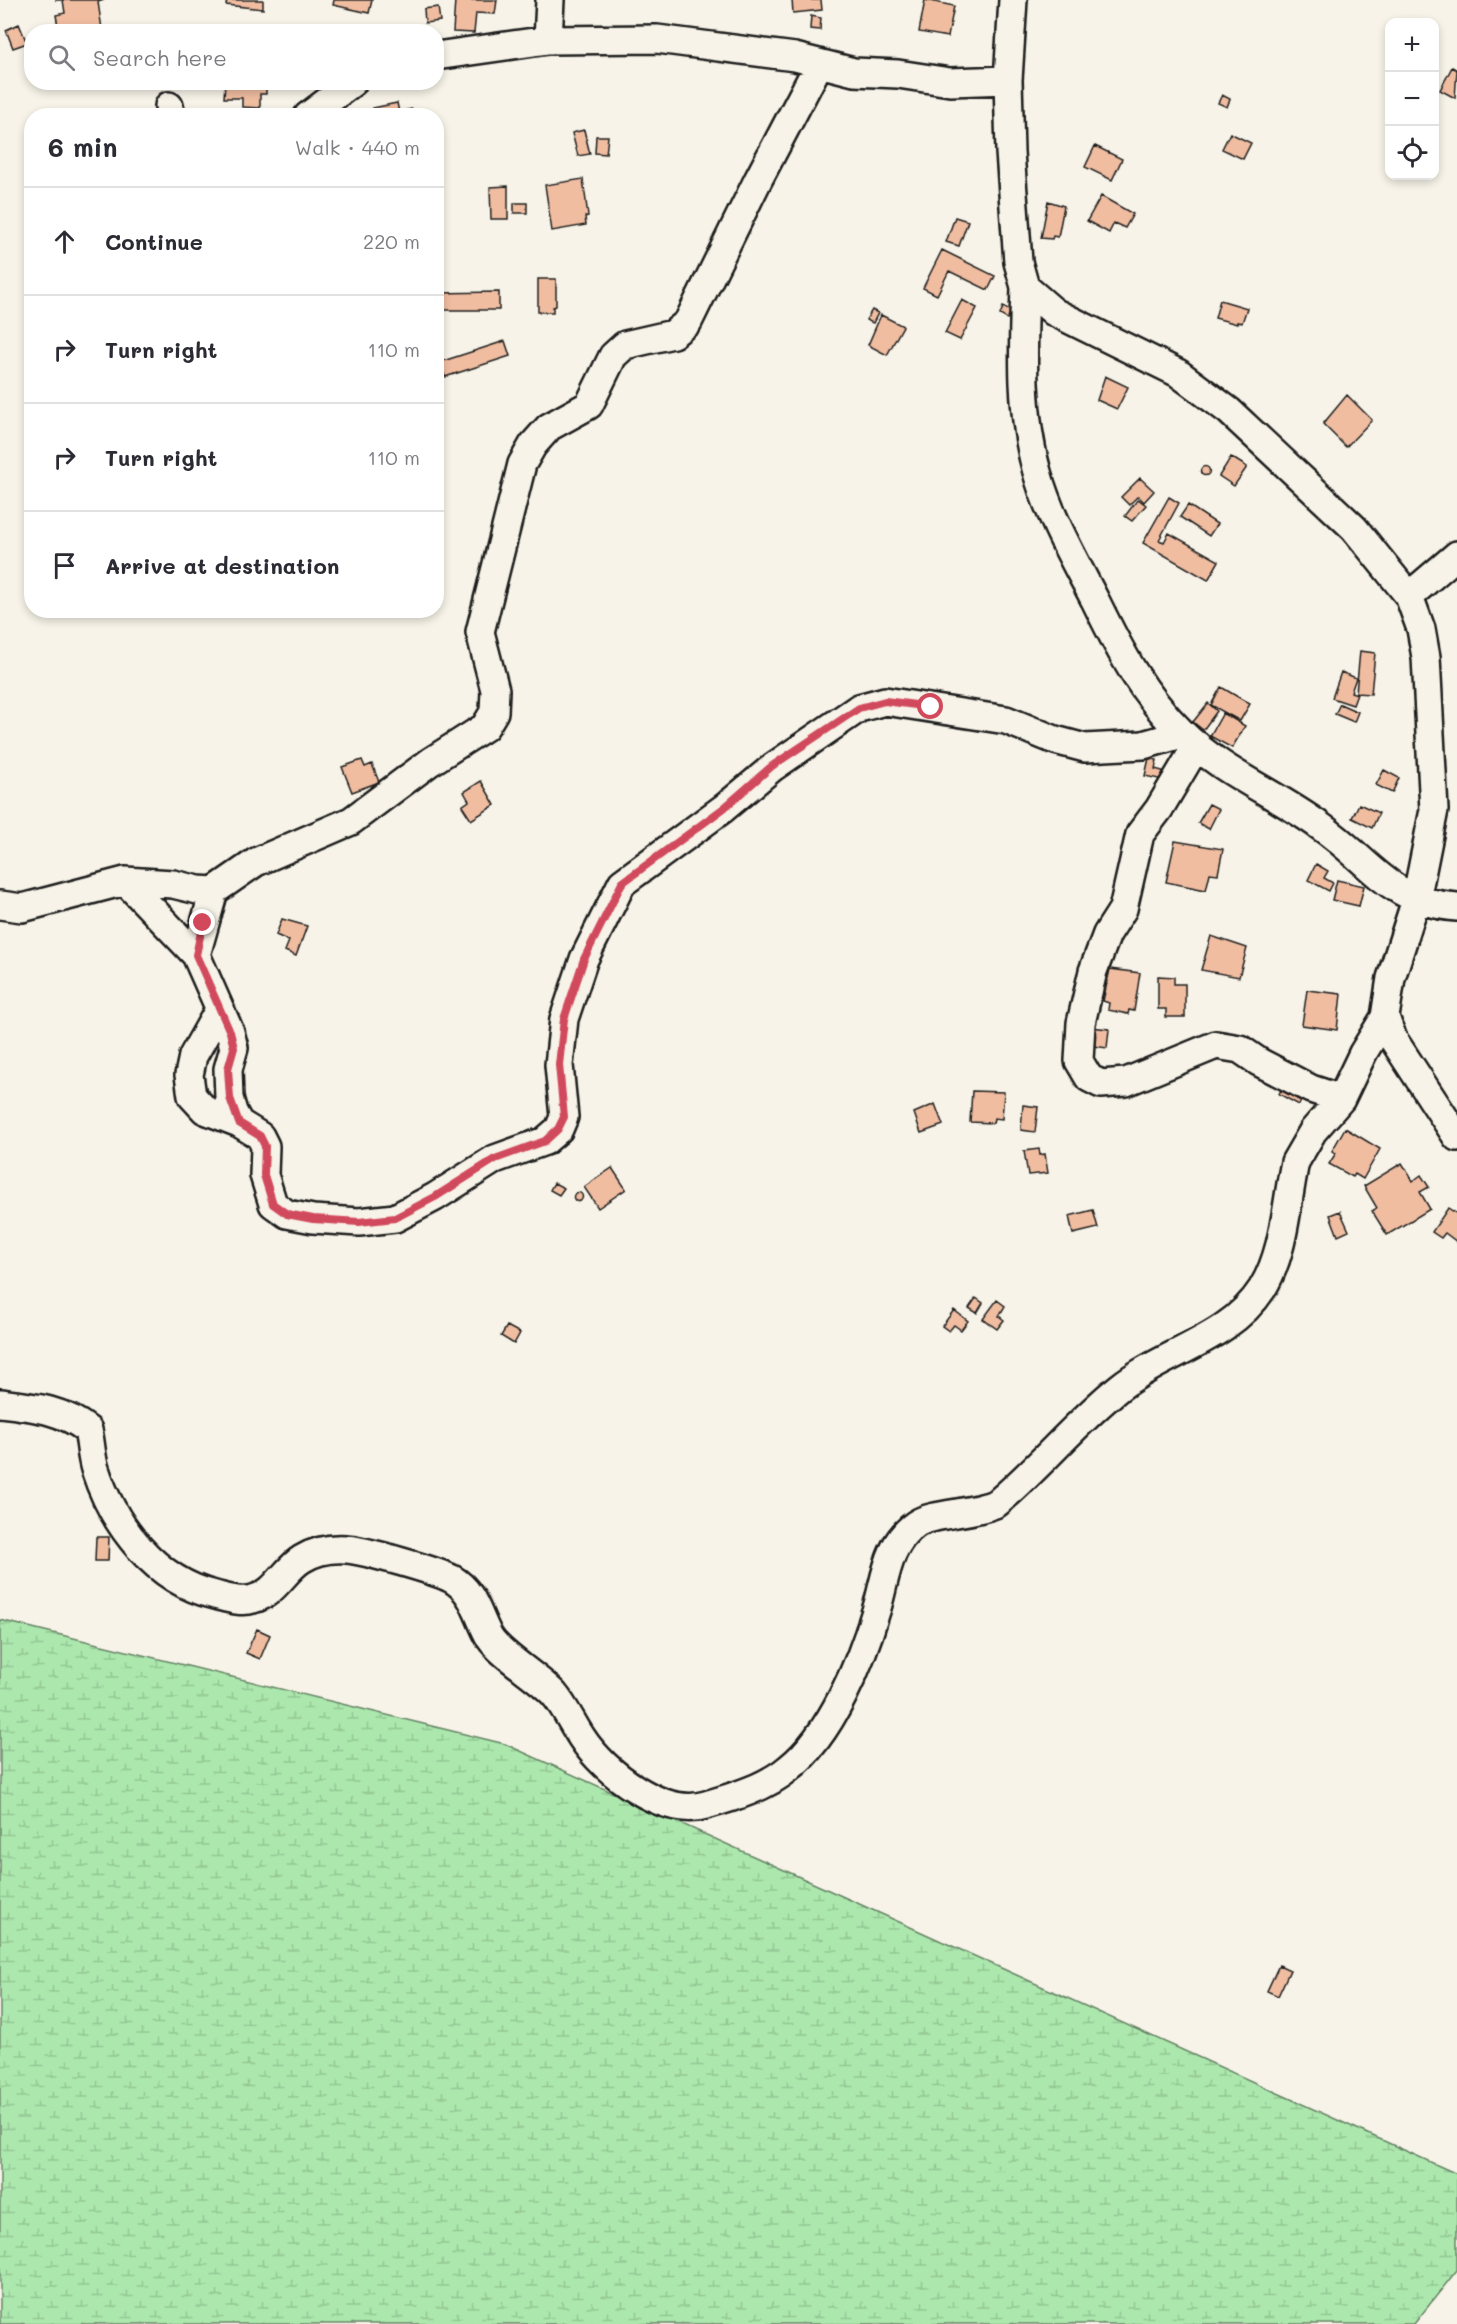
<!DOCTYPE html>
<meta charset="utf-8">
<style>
:root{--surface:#fff;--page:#f2f2f3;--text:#2b2b33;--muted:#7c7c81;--line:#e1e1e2}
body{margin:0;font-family:Mali,sans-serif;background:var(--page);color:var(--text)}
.controls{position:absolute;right:18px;top:18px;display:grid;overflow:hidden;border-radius:12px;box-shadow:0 3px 9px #0003}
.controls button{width:54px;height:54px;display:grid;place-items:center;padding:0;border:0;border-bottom:2px solid var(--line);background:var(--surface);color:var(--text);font:30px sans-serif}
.stop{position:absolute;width:18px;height:18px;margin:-14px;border:4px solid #d1495b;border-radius:50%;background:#fff}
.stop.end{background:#d1495b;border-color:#fff;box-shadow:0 2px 6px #0008}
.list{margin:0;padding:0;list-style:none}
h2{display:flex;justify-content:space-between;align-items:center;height:78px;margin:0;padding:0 24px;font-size:26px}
h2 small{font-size:20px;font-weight:400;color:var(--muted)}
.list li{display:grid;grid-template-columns:39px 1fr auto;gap:18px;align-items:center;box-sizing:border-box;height:108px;padding:0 24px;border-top:2px solid var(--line)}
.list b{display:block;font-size:22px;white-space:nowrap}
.list em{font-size:20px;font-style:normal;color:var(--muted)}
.icon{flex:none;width:33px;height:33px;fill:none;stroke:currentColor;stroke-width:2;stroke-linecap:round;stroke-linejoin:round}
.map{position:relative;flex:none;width:1457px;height:2324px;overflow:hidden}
.search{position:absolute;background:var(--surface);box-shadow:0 3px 9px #0003;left:24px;top:24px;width:420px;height:66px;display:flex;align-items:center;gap:15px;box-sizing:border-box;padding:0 21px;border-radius:24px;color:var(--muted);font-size:22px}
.panel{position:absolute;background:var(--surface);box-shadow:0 3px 9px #0003;left:24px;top:108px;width:420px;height:510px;border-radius:24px}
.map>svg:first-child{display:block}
.wetland{fill:url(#wetland-marsh);stroke:#648264;stroke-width:1.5}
.building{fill:#f0bda1;stroke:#1c1c1c;stroke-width:1.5}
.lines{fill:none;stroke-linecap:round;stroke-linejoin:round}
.minor-casing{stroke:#1c1c1c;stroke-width:32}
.minor{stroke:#f7f3e8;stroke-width:27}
.route{stroke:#d1495b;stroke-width:8}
</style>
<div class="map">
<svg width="1457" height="2324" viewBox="0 0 1457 2324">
<defs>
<pattern id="wetland-marsh" width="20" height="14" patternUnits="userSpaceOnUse" patternTransform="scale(1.5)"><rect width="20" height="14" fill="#ace8ad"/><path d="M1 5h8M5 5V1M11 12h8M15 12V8" fill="none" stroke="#93c694"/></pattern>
</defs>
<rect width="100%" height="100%" fill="#f7f3e8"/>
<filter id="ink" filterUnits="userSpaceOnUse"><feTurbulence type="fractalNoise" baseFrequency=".0167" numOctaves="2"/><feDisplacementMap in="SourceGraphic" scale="12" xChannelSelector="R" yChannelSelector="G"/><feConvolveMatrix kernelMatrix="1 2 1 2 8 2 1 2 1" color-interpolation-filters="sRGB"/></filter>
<g filter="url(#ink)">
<path class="wetland" d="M0 1620 505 1744 1457 2174V2270L1414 2324H0Z"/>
<path class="building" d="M55 0H104L98 2 102 29 59 32 56 15 65 13 63 0Z
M227 0H263V9L226 5Z
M334 0H372L369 13 333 5Z
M455 0H497L495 14 476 13 474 33 453 32Z
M792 0H821L822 10 793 13Z
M925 0 954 6 948 37 919 32Z
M438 7 440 21 425 23 424 9Z
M811 16 821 18 820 30 810 29Z
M19 24 27 43 13 48 6 30Z
M1452 67 1457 70 1455 98 1440 90Z
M225 82H266V94H260V108L242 107V98H224Z
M1222 95 1230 99 1227 107 1218 103Z
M397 103 399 112 412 109 413 116H367L375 113 373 108Z
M584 130 590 154 578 156 572 133Z
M1230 133 1251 143 1243 159 1222 149Z
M596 136H608L606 154 595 153Z
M1095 146 1122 159 1112 180 1085 167Z
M583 179 588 216 585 217 586 225 552 231 545 185Z
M508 186V219H491L490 187Z
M1101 196 1133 214 1125 228 1114 223 1109 233 1087 221Z
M1048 201 1064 206 1058 237 1053 236 1052 239 1041 238Z
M514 203H527V213H514Z
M955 217 968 221 959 246 946 242Z
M942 250 995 276 988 290 949 271 937 295 923 288Z
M538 279H556V306L553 307V312H538Z
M499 292V310H436V293Z
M962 300 977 308 960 340 945 333Z
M1220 300 1247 308 1242 323 1237 322V324L1215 318Z
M1003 307 1011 311 1007 319 1000 315Z
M872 310 878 313 873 323 866 320Z
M881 315 903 326 887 355 868 345Z
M505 341 510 356 445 377 440 362Z
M1105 376 1128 387 1117 409 1097 400Z
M1347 395 1372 420 1346 447 1323 424Z
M1231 457 1247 467 1234 486 1219 476Z
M1200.5 471a4.5 4.5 0 1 1 9 0a4.5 4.5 0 1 1-9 0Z
M1140 478 1154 491 1144 502 1138 496 1129 505 1121 497Z
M1169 497 1179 503 1159 540 1164 542 1169 533 1219 561 1208 580 1143 543Z
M1138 499 1146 505 1132 521 1125 516Z
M1188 505 1217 524 1209 536 1180 517Z
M1360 651 1375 653 1371 694 1356 693Z
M1341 672 1356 678 1351 692 1357 694 1353 705 1332 698Z
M1221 687 1250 704 1240 721 1211 705Z
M1208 703 1217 711 1203 730 1193 722Z
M1340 704 1358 712 1354 722 1335 714Z
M1223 713 1245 726 1232 748 1210 736Z
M1149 758 1157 760 1155 769 1166 772 1163 780 1145 776Z
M362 760 365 767 372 764 379 782 352 792 342 767Z
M1384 770 1399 778 1392 793 1376 785Z
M481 781 495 805 471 820 462 806 469 801 464 792Z
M1209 804 1219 809 1209 829 1198 823Z
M1359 804 1379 813 1372 828 1352 818Z
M1175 841 1223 849 1218 874 1210 873 1206 890 1166 882Z
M1316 864 1328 871 1324 878 1333 883 1329 891 1308 880Z
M1337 880 1364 886 1359 906 1332 900Z
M282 919 307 926 296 956 285 951 289 941 276 935Z
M1211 936 1247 948 1239 977 1201 970Z
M1110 969 1140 973 1134 1011 1129 1010 1128 1014 1108 1010 1109 1003 1103 1001Z
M1158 976 1174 977V984H1185V1017H1166V1009H1158Z
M1307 990 1341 994 1337 1030 1302 1025Z
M1090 1027 1109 1029 1107 1048 1087 1045Z
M1281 1090 1301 1101 1299 1105 1279 1094Z
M972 1091 1004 1092 1002 1119 994 1118 993 1123 970 1122Z
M935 1104 943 1125 921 1133 914 1113Z
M1023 1105 1038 1107 1035 1132 1021 1130Z
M1345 1128 1380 1149 1363 1179 1355 1174 1353 1177 1329 1164 1336 1153 1332 1151Z
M1039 1149 1040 1155 1045 1154 1048 1173 1028 1175 1024 1151Z
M1402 1163 1413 1181 1421 1175 1429 1187 1420 1192 1430 1209 1387 1235 1372 1211 1377 1208 1364 1186Z
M612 1168 626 1189 598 1208 584 1187Z
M554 1183 564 1188 559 1195 550 1190Z
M573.5 1197a4.5 4.5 0 1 1 9 0a4.5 4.5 0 1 1-9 0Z
M1448 1208 1457 1214V1242L1445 1233 1441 1238 1432 1232Z
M1093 1210 1098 1228 1073 1234 1069 1216Z
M1340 1211 1349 1231 1338 1236 1330 1215Z
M976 1298 983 1303 977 1313 969 1308Z
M997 1300 1005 1306 999 1316 1004 1320 997 1329 983 1319Z
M954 1310 968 1321 961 1330 954 1325 949 1331 942 1326Z
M507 1326 520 1333 514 1344 501 1336Z
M96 1537H109L108 1561H95Z
M257 1629 270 1635 260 1659 246 1653Z
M1279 1965 1290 1970 1278 1996 1267 1991Z"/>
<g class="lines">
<defs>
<path id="minor" d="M1013 0 1008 80 1010 152 1018 262 1025 287 1054 312 1178 373 1229 411 1354 528 1409 596 1421 629 1426 657 1434 810 1416 900 1391 978 1385 1017 1393 1039 1457 1137
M548 40 550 0
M436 56 548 40 657 39 795 57 854 72 898 74 950 82 1008 80
M169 106 171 116
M308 116 353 82
M1025 287C1023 348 1020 412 1037 472 1050 519 1075 561 1097 604 1120 651 1143 695 1181 732 1221 772 1275 793 1320 826 1371 861 1388 902 1457 907
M1409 596 1457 555
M1197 745 1159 809 1140 834 1123 909 1107 934 1093 971 1081 1023 1079 1061 1089 1078 1101 1084 1126 1082 1216 1045 1240 1049 1259 1062 1311 1089 1341 1099
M125 881 196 955 230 1032 234 1048 228 1069 229 1098 233 1112 239 1123 260 1136 265 1146 264 1175 273 1204 287 1214 313 1219 359 1222 395 1218 435 1197 495 1159 545 1141 559 1129 564 1117 559 1065 564 1019 584 959 622 883 724 808 773 767 859 708 885 701 1006 720 1055 740 1085 748 1143 745 1182 734
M0 905 22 908 125 881 173 884 198 890 214 891 256 862 351 821 430 762 485 727 494 712 495 690 480 632 522 464 533 445 549 427 589 405 613 356 625 345 673 334 688 322 758 180 819 64
M196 955 214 891
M219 1010 193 1056 189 1075 192 1096 205 1110 239 1123
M0 1403C33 1407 62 1409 88 1430 91 1443 91 1457 95 1469 113 1525 155 1581 215 1595 227 1598 241 1603 253 1599 275 1594 284 1570 302 1559 315 1551 331 1548 346 1549 364 1550 437 1571 452 1579 475 1592 478 1618 490 1638 502 1656 537 1676 554 1694 565 1707 572 1723 582 1738 604 1772 663 1818 706 1805 734 1797 767 1787 789 1768 831 1735 861 1662 876 1611 886 1580 886 1545 916 1524 932 1513 974 1514 997 1503 1040 1467 1076 1422 1120 1387 1164 1352 1230 1339 1262 1289 1285 1252 1286 1204 1295 1162L1313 1131 1341 1099 1363 1053 1385 1017"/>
</defs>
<use href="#minor" class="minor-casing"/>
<use href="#minor" class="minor"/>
</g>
</g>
<g class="lines" filter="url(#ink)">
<path class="route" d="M203 923 196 955 230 1032 234 1048 228 1069 230 1098 239 1123 260 1136 265 1146 264 1175 273 1204 287 1214 313 1219 359 1222 395 1218 435 1197 495 1159 545 1141 558 1129 564 1117 559 1065 564 1019 584 959 622 883 724 808 772 766 859 708 885 701 931 707"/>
</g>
</svg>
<div class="controls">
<button>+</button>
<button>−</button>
<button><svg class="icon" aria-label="locate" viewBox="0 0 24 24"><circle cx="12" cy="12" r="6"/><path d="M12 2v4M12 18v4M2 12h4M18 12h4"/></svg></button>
</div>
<div class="stop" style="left:931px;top:707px"></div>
<div class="stop end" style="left:203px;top:923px"></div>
<div class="search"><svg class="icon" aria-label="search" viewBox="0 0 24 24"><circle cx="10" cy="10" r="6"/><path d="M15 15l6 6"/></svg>Search here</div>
<section class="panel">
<h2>6 min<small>Walk · 440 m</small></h2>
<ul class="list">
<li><svg class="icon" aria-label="ahead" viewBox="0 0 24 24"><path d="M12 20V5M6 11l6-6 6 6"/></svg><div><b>Continue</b></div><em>220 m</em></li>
<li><svg class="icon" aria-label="right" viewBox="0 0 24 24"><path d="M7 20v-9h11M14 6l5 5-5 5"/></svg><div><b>Turn right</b></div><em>110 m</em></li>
<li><svg class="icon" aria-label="right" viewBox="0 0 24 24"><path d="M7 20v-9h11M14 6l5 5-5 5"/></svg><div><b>Turn right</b></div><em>110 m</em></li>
<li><svg class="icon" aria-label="arrive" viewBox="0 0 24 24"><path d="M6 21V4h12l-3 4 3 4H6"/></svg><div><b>Arrive at destination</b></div></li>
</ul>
</section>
</div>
